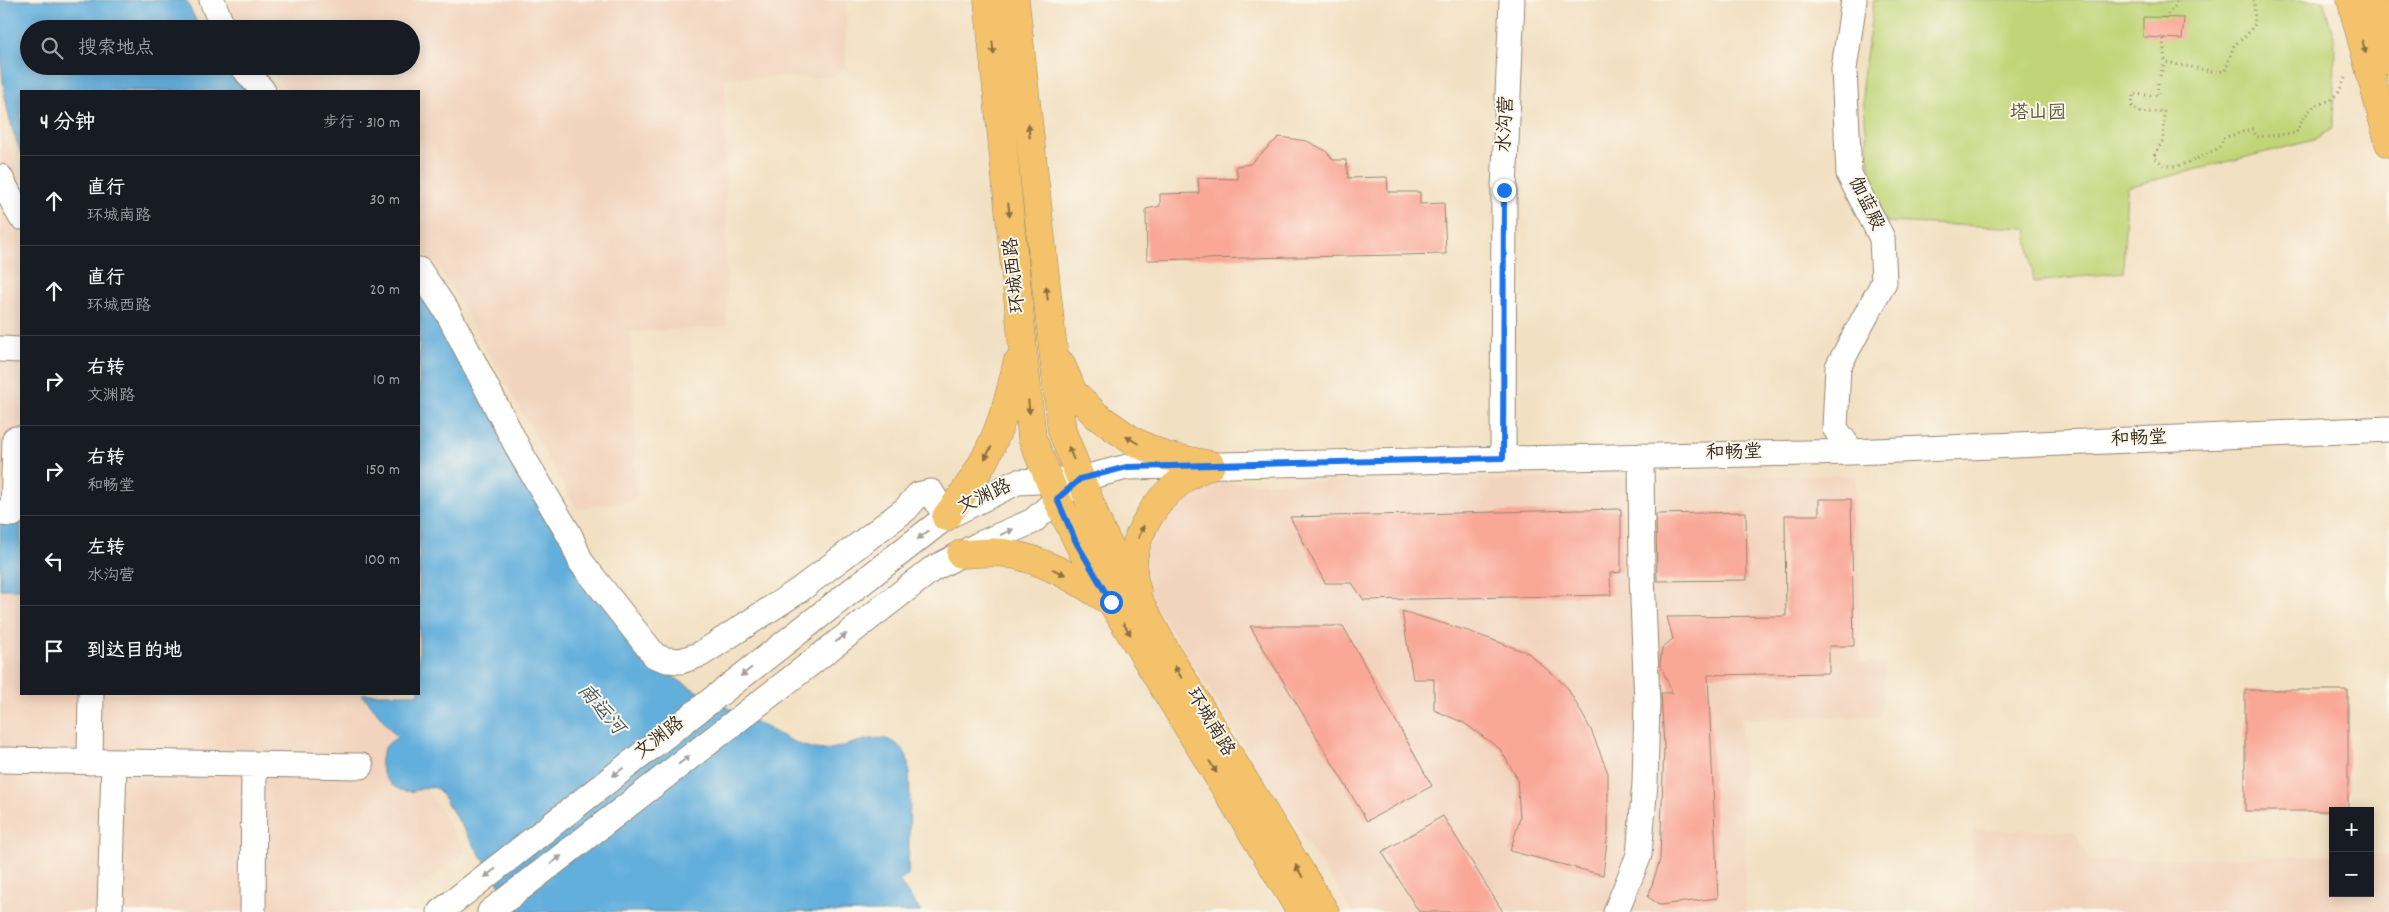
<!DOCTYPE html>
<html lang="zh">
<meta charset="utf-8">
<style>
:root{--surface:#171b24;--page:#20242c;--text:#f1f3f6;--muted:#9ea1a6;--line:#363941}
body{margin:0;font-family:Dekko,"LXGW WenKai TC",sans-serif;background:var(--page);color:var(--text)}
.controls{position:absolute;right:15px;bottom:15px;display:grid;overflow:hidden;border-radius:0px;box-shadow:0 2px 12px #0003}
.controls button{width:45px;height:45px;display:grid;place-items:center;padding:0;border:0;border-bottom:1px solid var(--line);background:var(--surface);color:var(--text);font:25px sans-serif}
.stop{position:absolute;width:15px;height:15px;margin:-11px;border:4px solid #1a73e8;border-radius:50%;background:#fff}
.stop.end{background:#1a73e8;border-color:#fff;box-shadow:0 1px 5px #0008}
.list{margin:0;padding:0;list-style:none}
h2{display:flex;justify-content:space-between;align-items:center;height:65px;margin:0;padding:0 20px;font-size:21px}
h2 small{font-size:16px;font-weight:400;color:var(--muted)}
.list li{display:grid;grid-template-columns:32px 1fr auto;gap:15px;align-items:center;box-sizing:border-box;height:90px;padding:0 20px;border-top:1px solid var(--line)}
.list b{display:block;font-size:19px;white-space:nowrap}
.list p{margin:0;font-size:16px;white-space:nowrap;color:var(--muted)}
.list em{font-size:16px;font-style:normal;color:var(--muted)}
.icon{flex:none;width:28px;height:28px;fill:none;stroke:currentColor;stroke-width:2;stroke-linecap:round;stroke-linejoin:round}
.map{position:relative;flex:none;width:2389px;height:912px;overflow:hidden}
.search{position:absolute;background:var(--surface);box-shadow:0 2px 12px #0003;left:20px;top:20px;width:400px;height:55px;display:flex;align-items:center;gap:12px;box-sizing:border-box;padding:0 18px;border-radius:28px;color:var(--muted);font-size:19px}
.panel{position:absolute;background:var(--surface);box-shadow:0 2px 12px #0003;left:20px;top:90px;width:400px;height:605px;border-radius:0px}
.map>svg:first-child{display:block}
.built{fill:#f2d4be}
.green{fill:#c1d578;stroke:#7e804b}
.water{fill:#63afdc;stroke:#4f6c7d}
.building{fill:#f9a898}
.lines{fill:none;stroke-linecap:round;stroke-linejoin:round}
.minor-casing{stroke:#968570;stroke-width:27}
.major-casing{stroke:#968570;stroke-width:29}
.path{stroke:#968570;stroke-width:3;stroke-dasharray:1 4;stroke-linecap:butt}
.minor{stroke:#fff;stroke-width:25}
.major{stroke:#f3c26a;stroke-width:28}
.oneway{fill:#8e6e40}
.oneway2{fill:#a79f9a}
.route{stroke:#1a73e8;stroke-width:6}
.labels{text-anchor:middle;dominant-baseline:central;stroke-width:4;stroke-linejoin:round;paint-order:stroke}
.park-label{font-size:19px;fill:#5c5534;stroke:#fbf7ec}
.street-label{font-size:19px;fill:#3b2a1e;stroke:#fbf7ec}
.water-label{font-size:20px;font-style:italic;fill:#495960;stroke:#fbf7ec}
</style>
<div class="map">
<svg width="2389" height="912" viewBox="0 0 2389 912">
<rect width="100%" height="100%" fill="#fbf7ec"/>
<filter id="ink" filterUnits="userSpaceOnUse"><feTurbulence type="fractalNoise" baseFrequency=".02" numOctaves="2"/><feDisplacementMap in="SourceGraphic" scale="10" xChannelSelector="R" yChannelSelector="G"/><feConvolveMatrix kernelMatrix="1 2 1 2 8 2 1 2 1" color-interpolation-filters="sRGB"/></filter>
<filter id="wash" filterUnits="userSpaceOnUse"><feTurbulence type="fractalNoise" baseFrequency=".0096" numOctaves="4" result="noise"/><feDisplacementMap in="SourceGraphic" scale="20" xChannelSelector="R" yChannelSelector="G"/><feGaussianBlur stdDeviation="1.12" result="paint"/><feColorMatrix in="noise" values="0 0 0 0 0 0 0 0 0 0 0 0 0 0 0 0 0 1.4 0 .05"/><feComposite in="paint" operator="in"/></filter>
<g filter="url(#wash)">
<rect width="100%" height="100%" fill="#f2e0c2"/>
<path class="built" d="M228 0H847L845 67 832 78 725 77 727 327 631 332 636 500 577 509 448 282 419 246V91H288L266 66H411V29H242Z
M0 130 21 177V694H360L391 731 466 852 385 912H0Z
M1856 475 1861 663H1885L1884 696 1879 716 1741 719 1746 912H1352L1158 610 1139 564 1154 526 1174 499 1215 483Z
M1973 830 2074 831 2089 861 2333 855V893H2370V854H2389V912H1974Z"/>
<path class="green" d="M1874 0H2323L2335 41 2333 128 2314 140 2127 187 2123 272 2034 282 2027 228 1885 222 1870 175 1862 84Z"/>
<path class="water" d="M0 0H186L200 29H29V66H225L250 91H21V153C0 102 0 55 0 0Z
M419 278 654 663C686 688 723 705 760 724 776 733 796 745 815 749 845 755 884 718 906 755 913 768 908 854 908 876L899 881 921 912H517L438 789C428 783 416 794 404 791 386 786 374 766 385 748 387 744 393 740 397 737L362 694H419Z
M0 519 21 520V589H0Z"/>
<g id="blocks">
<path class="building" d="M2143 17 2184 18 2182 39 2143 37Z
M1279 137 1307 141 1326 151 1333 160H1346L1348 178 1387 177 1388 192H1420V204L1444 203 1446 254 1147 260 1146 209 1160 206V194L1199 193 1198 178 1238 179 1236 166 1250 164Z
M1819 499H1851L1854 646H1829V673L1708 675 1718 898 1660 905 1648 897 1660 860 1664 746 1661 693H1672L1660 664 1662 648 1673 639 1667 617 1786 616 1785 515H1819Z
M1621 509V572L1610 573 1611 595 1364 600 1352 583H1325L1290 517Z
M1746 512 1747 580 1657 581 1656 514Z
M1402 611 1471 632 1528 653 1567 687 1591 730 1608 773V832L1603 875 1510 851 1520 818 1517 778 1500 749 1464 723 1434 710V679H1413Z
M1250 626H1343L1432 786 1367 821Z
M2245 690H2348V811H2245Z
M1443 816 1503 912H1419L1382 852Z"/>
</g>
</g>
<g filter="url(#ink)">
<use href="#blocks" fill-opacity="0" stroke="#968570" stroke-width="1"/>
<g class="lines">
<defs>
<path id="minor" d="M212 0 223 29
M242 66 263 91
M0 177 21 217
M419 270 448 313 521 454 570 536 581 562 655 656 667 660 681 661 701 654 798 591 906 509 918 495 931 492 946 517
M0 349 21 350
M1852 452 1835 428 1838 367 1884 282 1882 238 1849 174 1844 69 1854 0
M1503 458 1504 190 1512 0
M0 513 13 514 15 439H21
M0 760 361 766
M90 762 91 694
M110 912 114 762
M253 912 254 764
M440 912 946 517 1017 482 1080 479 1127 467 1852 452 2389 429
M490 912 931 570 978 545 1033 521 1071 487
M1616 912 1639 855 1645 783 1647 703 1642 574 1641 456"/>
<path id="major" d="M988 0 1032 438 1057 499 1090 567 1301 912
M1015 0 1062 431 1101 531 1168 655 1325 912
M2351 0 2389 143
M2373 0 2389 61
M1061 364 1073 392 1097 416 1133 441 1165 456 1211 465
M946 517C987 465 1003 428 1017 363
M961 554C975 554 990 551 1004 553 1041 558 1076 579 1106 599
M1137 591C1122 549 1152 500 1187 477 1194 472 1203 469 1211 465"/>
</defs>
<use href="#minor" class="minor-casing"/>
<use href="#major" class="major-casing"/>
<path class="path" d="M2164 18 2177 4V0
M2163 39 2165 62 2216 72 2225 71 2234 45 2246 36 2255 24 2254 0
M2160 76 2165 62
M2158 83V96L2133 94 2132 106 2141 113 2164 111 2163 140 2154 156C2171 179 2199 156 2219 148L2223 138 2252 129 2257 137 2296 133 2303 118 2314 106 2331 100 2339 92 2346 76"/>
<use href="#minor" class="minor"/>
<use href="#major" class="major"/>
</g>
<defs><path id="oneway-solid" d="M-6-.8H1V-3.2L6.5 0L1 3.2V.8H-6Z" transform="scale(1.25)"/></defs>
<g class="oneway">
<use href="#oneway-solid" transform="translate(2364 47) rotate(75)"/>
<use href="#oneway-solid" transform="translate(993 48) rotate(84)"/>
<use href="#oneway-solid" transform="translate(1029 131) rotate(-96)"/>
<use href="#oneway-solid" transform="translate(1009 210) rotate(84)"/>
<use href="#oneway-solid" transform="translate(1047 293) rotate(-96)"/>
<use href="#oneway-solid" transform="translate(1029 407) rotate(84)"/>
<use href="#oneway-solid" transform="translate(1132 440) rotate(-150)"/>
<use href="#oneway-solid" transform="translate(988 453) rotate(119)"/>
<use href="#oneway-solid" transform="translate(1071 453) rotate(-111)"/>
<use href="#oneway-solid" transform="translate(1141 532) rotate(-66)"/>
<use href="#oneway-solid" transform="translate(1059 572) rotate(24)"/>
<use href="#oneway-solid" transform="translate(1127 629) rotate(58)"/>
<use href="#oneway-solid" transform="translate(1178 672) rotate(-121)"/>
<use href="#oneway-solid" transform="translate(1213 767) rotate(59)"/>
<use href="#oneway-solid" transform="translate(1299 871) rotate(-121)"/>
</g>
<g class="oneway2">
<use href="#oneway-solid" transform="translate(1007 532) rotate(-24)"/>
<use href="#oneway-solid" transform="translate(923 535) rotate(142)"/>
<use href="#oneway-solid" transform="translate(841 638) rotate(-37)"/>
<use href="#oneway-solid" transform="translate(746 672) rotate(142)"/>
<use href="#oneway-solid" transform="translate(684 760) rotate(-38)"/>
<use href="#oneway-solid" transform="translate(618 772) rotate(142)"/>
<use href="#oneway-solid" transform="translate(556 860) rotate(-38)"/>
<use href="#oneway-solid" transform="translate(490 873) rotate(142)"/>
</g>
</g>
<g class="lines" filter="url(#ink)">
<path class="route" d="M1111 602 1076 542 1057 499 1080 479 1127 467 1503 458 1504 190"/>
</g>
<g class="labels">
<g class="park-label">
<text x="2038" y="114">塔山园</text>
</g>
<g class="street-label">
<text transform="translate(1507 124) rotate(-87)">水沟营</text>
<text transform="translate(1865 204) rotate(64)">伽蓝殿</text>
<text transform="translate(1016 275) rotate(-96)">环城西路</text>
<text transform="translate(2139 440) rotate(-2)">和畅堂</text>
<text transform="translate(1734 454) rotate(-1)">和畅堂</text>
<text transform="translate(985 498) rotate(-25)">文渊路</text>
<text transform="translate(1209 723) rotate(59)">环城南路</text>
<text transform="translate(660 739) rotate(-38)">文渊路</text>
</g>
<g class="water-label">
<text transform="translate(600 710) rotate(49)">南运河</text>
</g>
</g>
</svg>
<div class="controls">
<button>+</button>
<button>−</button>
</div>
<div class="stop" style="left:1111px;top:602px"></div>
<div class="stop end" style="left:1504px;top:190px"></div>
<div class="search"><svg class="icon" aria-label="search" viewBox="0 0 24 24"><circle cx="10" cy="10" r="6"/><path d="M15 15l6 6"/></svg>搜索地点</div>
<section class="panel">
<h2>4 分钟<small>步行 · 310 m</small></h2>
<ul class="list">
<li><svg class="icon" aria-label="ahead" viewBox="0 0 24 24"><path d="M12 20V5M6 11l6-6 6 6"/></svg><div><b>直行</b><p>环城南路</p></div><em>30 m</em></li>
<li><svg class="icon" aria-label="ahead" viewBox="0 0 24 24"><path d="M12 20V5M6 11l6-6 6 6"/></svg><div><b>直行</b><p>环城西路</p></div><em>20 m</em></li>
<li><svg class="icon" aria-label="right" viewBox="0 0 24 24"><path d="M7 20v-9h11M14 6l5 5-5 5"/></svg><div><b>右转</b><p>文渊路</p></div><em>10 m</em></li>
<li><svg class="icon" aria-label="right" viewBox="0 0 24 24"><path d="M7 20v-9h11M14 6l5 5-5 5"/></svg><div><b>右转</b><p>和畅堂</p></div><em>150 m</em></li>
<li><svg class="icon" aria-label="left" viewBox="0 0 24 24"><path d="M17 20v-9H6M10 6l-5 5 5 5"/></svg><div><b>左转</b><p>水沟营</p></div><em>100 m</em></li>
<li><svg class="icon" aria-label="arrive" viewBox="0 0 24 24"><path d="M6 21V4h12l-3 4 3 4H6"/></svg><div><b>到达目的地</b></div></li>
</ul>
</section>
</div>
